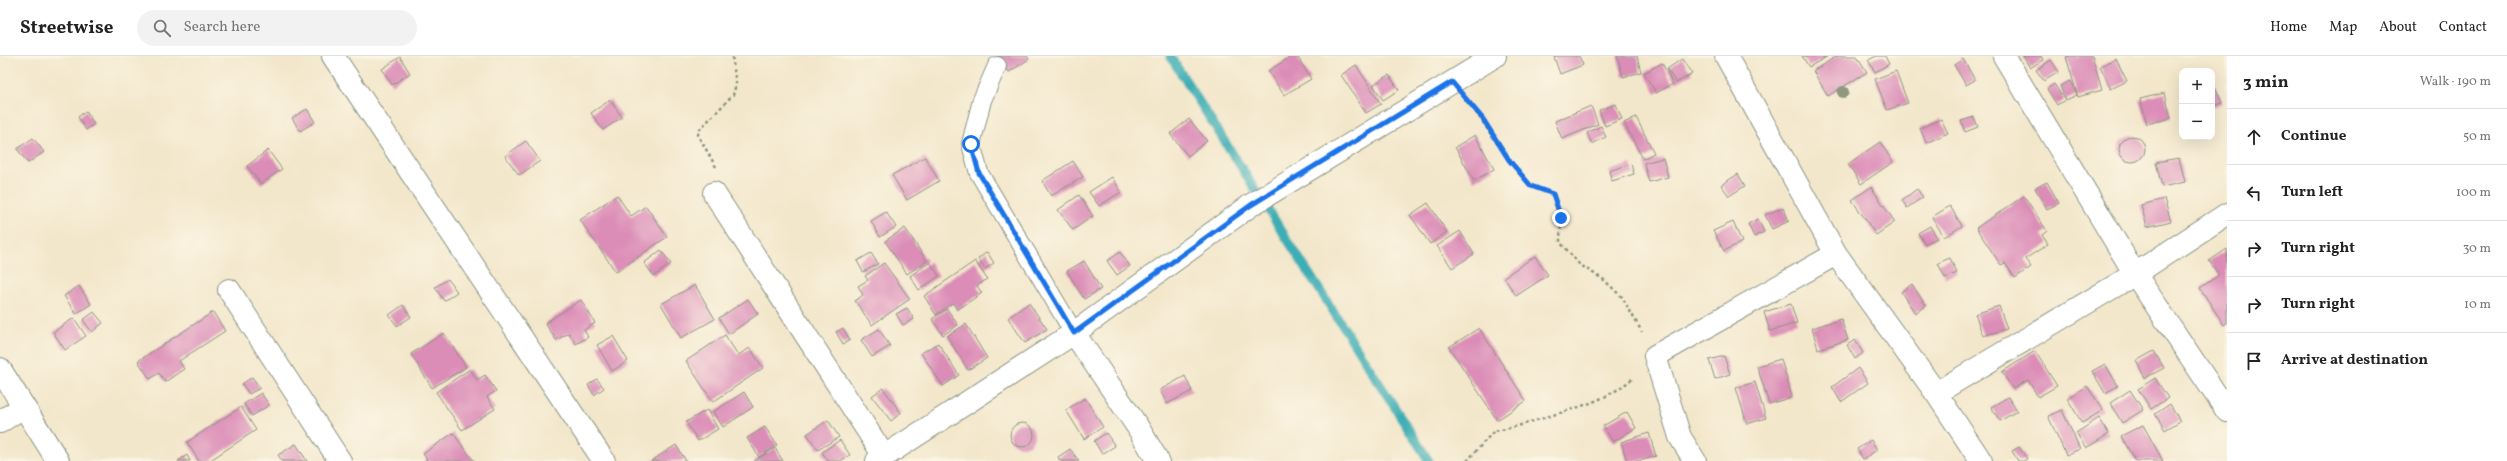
<!DOCTYPE html>
<meta charset="utf-8">
<style>
:root{--surface:#fff;--page:#f2f2f2;--text:#222;--muted:#767676;--line:#e0e0e0}
body{margin:0;font-family:Vollkorn,serif;background:var(--page);color:var(--text)}
.controls{position:absolute;right:12px;top:12px;display:grid;overflow:hidden;border-radius:8px;box-shadow:0 4px 16px #0002}
.controls button{width:36px;height:36px;display:grid;place-items:center;padding:0;border:0;border-bottom:1px solid var(--line);background:var(--surface);color:var(--text);font:20px sans-serif}
.stop{position:absolute;width:12px;height:12px;margin:-9px;border:3px solid #1a73e8;border-radius:50%;background:#fff}
.stop.end{background:#1a73e8;border-color:#fff;box-shadow:0 1px 4px #0008}
.list{margin:0;padding:0;list-style:none}
h2{display:flex;justify-content:space-between;align-items:center;height:52px;margin:0;padding:0 16px;font-size:17px}
h2 small{font-size:13px;font-weight:400;color:var(--muted)}
.list li{display:grid;grid-template-columns:26px 1fr auto;gap:12px;align-items:center;box-sizing:border-box;height:56px;padding:0 16px;border-top:1px solid var(--line)}
.list b{display:block;font-size:15px;white-space:nowrap}
.list em{font-size:13px;font-style:normal;color:var(--muted)}
.icon{flex:none;width:22px;height:22px;fill:none;stroke:currentColor;stroke-width:2;stroke-linecap:round;stroke-linejoin:round}
.map{position:relative;flex:none;width:2227px;height:405px;overflow:hidden}
header{display:flex;align-items:center;gap:24px;box-sizing:border-box;height:56px;padding:0 20px;background:var(--surface);border-bottom:1px solid var(--line)}
header strong{font-size:19px}
nav{display:flex;gap:22px;margin-inline-start:auto;font-size:14px}
.search{width:280px;height:36px;background:var(--page);display:flex;align-items:center;gap:10px;box-sizing:border-box;padding:0 14px;border-radius:22px;color:var(--muted);font-size:15px}
main{display:flex}
aside{flex:1;background:var(--surface)}
.map>svg:first-child{display:block}
.lines{fill:none;stroke-linecap:round;stroke-linejoin:round}
.stream{stroke:#3daeb5;stroke-width:9}
.building{fill:#db8cb7}
.service-casing{stroke:#899280;stroke-width:20}
.minor-casing{stroke:#899280;stroke-width:24}
.path{stroke:#899280;stroke-width:2.5;stroke-dasharray:3 3;stroke-linecap:butt}
.service{stroke:#fff;stroke-width:18}
.minor{stroke:#fff;stroke-width:22}
.tree{fill:#8e997f}
.route{stroke:#1a73e8;stroke-width:5}
</style>
<header>
<strong>Streetwise</strong>
<div class="search"><svg class="icon" aria-label="search" viewBox="0 0 24 24"><circle cx="10" cy="10" r="6"/><path d="M15 15l6 6"/></svg>Search here</div>
<nav><a>Home</a><a>Map</a><a>About</a><a>Contact</a></nav>
</header>
<main>
<div class="map">
<svg width="2227" height="405" viewBox="0 0 2227 405">
<rect width="100%" height="100%" fill="#fcf5e5"/>
<filter id="ink" filterUnits="userSpaceOnUse"><feTurbulence type="fractalNoise" baseFrequency=".025" numOctaves="2"/><feDisplacementMap in="SourceGraphic" scale="8" xChannelSelector="R" yChannelSelector="G"/><feConvolveMatrix kernelMatrix="1 2 1 2 8 2 1 2 1" color-interpolation-filters="sRGB"/></filter>
<filter id="wash" filterUnits="userSpaceOnUse"><feTurbulence type="fractalNoise" baseFrequency=".012" numOctaves="4" result="noise"/><feDisplacementMap in="SourceGraphic" scale="16" xChannelSelector="R" yChannelSelector="G"/><feGaussianBlur stdDeviation="0.9" result="paint"/><feColorMatrix in="noise" values="0 0 0 0 0 0 0 0 0 0 0 0 0 0 0 0 0 1.4 0 .05"/><feComposite in="paint" operator="in"/></filter>
<g filter="url(#wash)">
<rect width="100%" height="100%" fill="#f3e7cb"/>
<g class="lines">
<path class="stream" d="M1170 0 1429 405"/>
</g>
<g id="blocks">
<path class="building" d="M997 0H1027L1029 3 1009 16Z
M1292 0H1297L1311 23 1284 39 1268 15Z
M1556 0H1579L1583 9 1560 18 1554 1Z
M1617 0H1637L1641 16 1623 21Z
M1802 0H1828L1809 11Z
M1837 0H1857L1867 16 1828 40 1813 15Z
M1877 0H1885L1889 8 1875 16 1868 4Z
M2023 0H2041L2043 4 2030 12Z
M2070 0H2092L2102 34 2078 41 2066 1Z
M400 1 410 17 392 29 382 13Z
M1682 3 1692 18 1676 27 1667 13Z
M1963 3 1975 24 1966 29 1954 9Z
M2116 3 2127 25 2111 33 2100 10Z
M2051 4 2059 16 2044 25 2036 14Z
M1662 7 1673 28 1656 37 1644 17Z
M1356 9 1381 48 1366 57 1341 19Z
M1896 15 1908 47 1887 54 1875 23Z
M1389 19 1399 34 1383 44 1373 29Z
M2070 25 2077 39 2066 44 2060 30Z
M2054 28 2065 44 2057 49 2047 33Z
M2215 30 2222 47 2212 51V31Z
M2165 37 2171 62 2147 68 2140 43Z
M610 44 622 61 603 74 591 57Z
M1616 48 1622 63 1605 70 1599 54Z
M1591 50 1598 68 1562 83 1555 65Z
M307 53 315 66 300 75 292 62Z
M86 55 94 68 86 74 78 61Z
M1636 61 1654 97 1643 103 1624 67Z
M1974 61 1978 71 1965 76 1961 65Z
M1189 63 1207 85 1188 100 1170 78Z
M1941 63 1948 77 1926 87 1920 72Z
M1601 70 1606 81 1592 88 1587 77Z
M1475 79 1494 113 1474 125 1455 91Z
M2119 93a13 13 0 1 1 26 0a13 13 0 1 1-26 0Z
M33 82 44 96 28 107 17 93Z
M526 85 540 105 519 119 505 100Z
M1880 86 1893 106 1861 128 1848 108Z
M268 94 282 113 261 128 247 110Z
M925 101 939 125 907 144 892 119Z
M1663 102 1668 121 1649 126 1644 107Z
M2179 102 2185 126 2162 131 2156 106Z
M1073 105 1083 121 1051 140 1042 125Z
M1631 108 1634 118 1612 125 1609 115Z
M1738 118 1745 130 1729 140 1721 129Z
M1112 121 1121 136 1099 150 1089 136Z
M2047 126 2059 147 2047 153 2035 132Z
M1871 131 1895 166 1876 179 1852 144Z
M1917 133 1923 141 1907 152 1902 144Z
M617 139 631 160 646 150 667 181 616 216 580 164Z
M1079 139 1093 160 1073 174 1058 154Z
M2024 140 2047 175 2042 179 2048 188 2025 203 2031 211 2015 222 2005 207 2001 209 1976 172Z
M2164 143 2171 165 2147 171 2141 149Z
M1428 147 1447 176 1430 188 1410 159Z
M1950 150 1962 170 1944 181 1932 161Z
M1783 151 1789 165 1772 173 1765 159Z
M886 156 896 171 880 181 871 165Z
M1758 163 1764 176 1754 181 1748 168Z
M1733 166 1742 186 1724 195 1713 175Z
M1930 170 1937 182 1925 188 1918 177Z
M905 172 927 205 907 218 885 185Z
M1460 175 1474 198 1452 212 1437 190Z
M2227 193V267L2224 269 2200 232 2219 219 2209 205Z
M661 194 671 208 654 220 644 207Z
M987 196 994 207 985 213 978 203Z
M1120 196 1130 210 1117 219 1107 205Z
M871 197 878 208 863 216 857 205Z
M1535 200 1548 219 1516 240 1504 221Z
M1950 202 1957 217 1945 222 1938 207Z
M975 205 987 223 977 230 982 237 957 254 953 247 936 259 924 240Z
M1084 205 1101 233 1084 243 1067 215Z
M930 206 939 220 919 234 910 220Z
M884 207 910 243 872 269 855 245 863 239 858 230 868 224 865 220Z
M448 223 457 236 444 245 435 231Z
M1912 228 1926 250 1915 257 1901 236Z
M695 229 715 263 681 282 661 248Z
M79 230 91 248 76 258 64 240Z
M748 243 758 258 729 278 719 262Z
M581 244 595 267 584 274 588 281 576 288 569 277 556 284 545 267Z
M1029 247 1047 273 1025 287 1008 262Z
M1791 248 1797 267 1770 275 1764 256Z
M403 249 411 261 397 270 389 259Z
M1999 250 2007 273 1983 280 1975 258Z
M907 252 914 263 903 269 896 258Z
M947 253 958 269 943 279 932 263Z
M94 256 103 267 92 276 83 264Z
M213 256 225 275 179 305 184 313 165 326 159 317 150 323 138 305Z
M74 262 86 280 65 294 53 276Z
M1841 263 1848 284 1818 293 1812 272Z
M966 268 987 302 968 314 947 280Z
M843 272 850 284 843 288 836 276Z
M1479 272 1526 345 1497 364 1449 291Z
M879 273 890 290 872 301 861 284Z
M444 277 466 311 432 332 411 298Z
M725 279 738 299 750 292 763 312 713 346 686 305Z
M613 280 628 305 612 315 597 289Z
M1855 284 1863 297 1855 303 1847 289Z
M938 287 959 319 943 330 921 297Z
M2035 295 2057 330 2038 341 2028 324 2013 333 2002 316Z
M2154 295 2164 312 2145 322 2136 305Z
M1724 300 1730 318 1715 323 1709 304Z
M1781 303 1792 341 1769 348 1757 310Z
M2105 308 2118 330 2105 337 2092 315Z
M1858 312 1868 327 1841 346 1832 331Z
M470 313 477 324 485 319 496 335 487 341 495 353 462 374 436 336Z
M1185 320 1192 335 1167 348 1160 334Z
M252 321 260 332 249 338 242 328Z
M2155 322 2168 342 2151 353 2138 333Z
M597 323 604 332 594 339 588 329Z
M1755 326 1766 362 1747 368 1736 332Z
M2087 330 2103 354 2082 367 2067 342Z
M883 332 901 357 891 365 872 340Z
M2130 334 2143 354 2122 367 2110 347Z
M744 336 753 351 723 371 713 356Z
M261 337 269 349 252 360 244 348Z
M2008 341 2017 355 2000 365 1991 351Z
M1085 342 1103 371 1084 383 1066 354Z
M2170 348 2180 365 2165 374 2155 358Z
M241 351 256 374 209 405H199L187 386Z
M707 354 718 373 698 385 686 366Z
M2062 354 2080 393 2066 399 2048 360Z
M1627 356 1636 372 1613 386 1603 370Z
M2099 362 2109 378 2086 392 2076 377Z
M828 364 839 381 818 394 807 378Z
M1010 379a12 12 0 1 1 24 0a12 12 0 1 1-24 0Z
M2143 369 2163 405H2135L2121 380Z
M765 371 777 389 759 401 747 382Z
M453 377 474 405H424L427 403 423 398Z
M1106 377 1115 390 1102 398 1094 385Z
M1649 377 1656 400 1639 405H1627L1621 386Z
M840 384 850 399 840 405H828L822 396Z
M1871 384 1877 394 1863 403 1857 393Z
M296 388 307 405H282L278 399Z
M676 389 686 405H651Z
M2019 391 2027 403 2023 405H2018L2012 395Z
M775 392 783 405H754Z
M1070 393 1079 405H1060L1058 401Z
M187 399 190 405H178Z"/>
</g>
</g>
<g filter="url(#ink)">
<use href="#blocks" fill-opacity="0" stroke="#899280" stroke-width="1"/>
<g class="lines">
<defs>
<path id="service" d="M997 10 982 44 971 88 979 117 1074 277"/>
<path id="minor" d="M333 0 604 405
M714 137 884 400
M2227 158 2135 218 2227 355
M1836 198 1936 337 1981 405
M229 234 340 405
M1074 277 1137 370 1158 405
M0 313 58 405
M1936 337 2135 218 2004 0
M0 366 23 351
M877 405 1074 277 1251 149 1495 0
M1695 405 1680 381 1655 300 1836 198 1726 0"/>
</defs>
<use href="#service" class="service-casing"/>
<use href="#minor" class="minor-casing"/>
<path class="path" d="M1469 46 1509 104 1531 130 1553 138 1561 162 1560 186 1579 208 1604 224 1622 241 1642 276
M716 111 698 79 699 74 733 39 736 28 732 0
M1467 405 1494 375C1515 372 1533 365 1553 359 1583 350 1609 343 1633 322"/>
<use href="#service" class="service"/>
<use href="#minor" class="minor"/>
</g>
<circle class="tree" cx="1843" cy="36" r="6"/>
</g>
<g class="lines" filter="url(#ink)">
<path class="route" d="M971 88 979 117 1074 277 1251 149 1452 26 1483 63 1509 104 1531 130 1553 138 1561 162"/>
</g>
</svg>
<div class="controls">
<button>+</button>
<button>−</button>
</div>
<div class="stop" style="left:971px;top:88px"></div>
<div class="stop end" style="left:1561px;top:162px"></div>
</div>
<aside>
<h2>3 min<small>Walk · 190 m</small></h2>
<ul class="list">
<li><svg class="icon" aria-label="ahead" viewBox="0 0 24 24"><path d="M12 20V5M6 11l6-6 6 6"/></svg><div><b>Continue</b></div><em>50 m</em></li>
<li><svg class="icon" aria-label="left" viewBox="0 0 24 24"><path d="M17 20v-9H6M10 6l-5 5 5 5"/></svg><div><b>Turn left</b></div><em>100 m</em></li>
<li><svg class="icon" aria-label="right" viewBox="0 0 24 24"><path d="M7 20v-9h11M14 6l5 5-5 5"/></svg><div><b>Turn right</b></div><em>30 m</em></li>
<li><svg class="icon" aria-label="right" viewBox="0 0 24 24"><path d="M7 20v-9h11M14 6l5 5-5 5"/></svg><div><b>Turn right</b></div><em>10 m</em></li>
<li><svg class="icon" aria-label="arrive" viewBox="0 0 24 24"><path d="M6 21V4h12l-3 4 3 4H6"/></svg><div><b>Arrive at destination</b></div></li>
</ul>
</aside>
</main>
